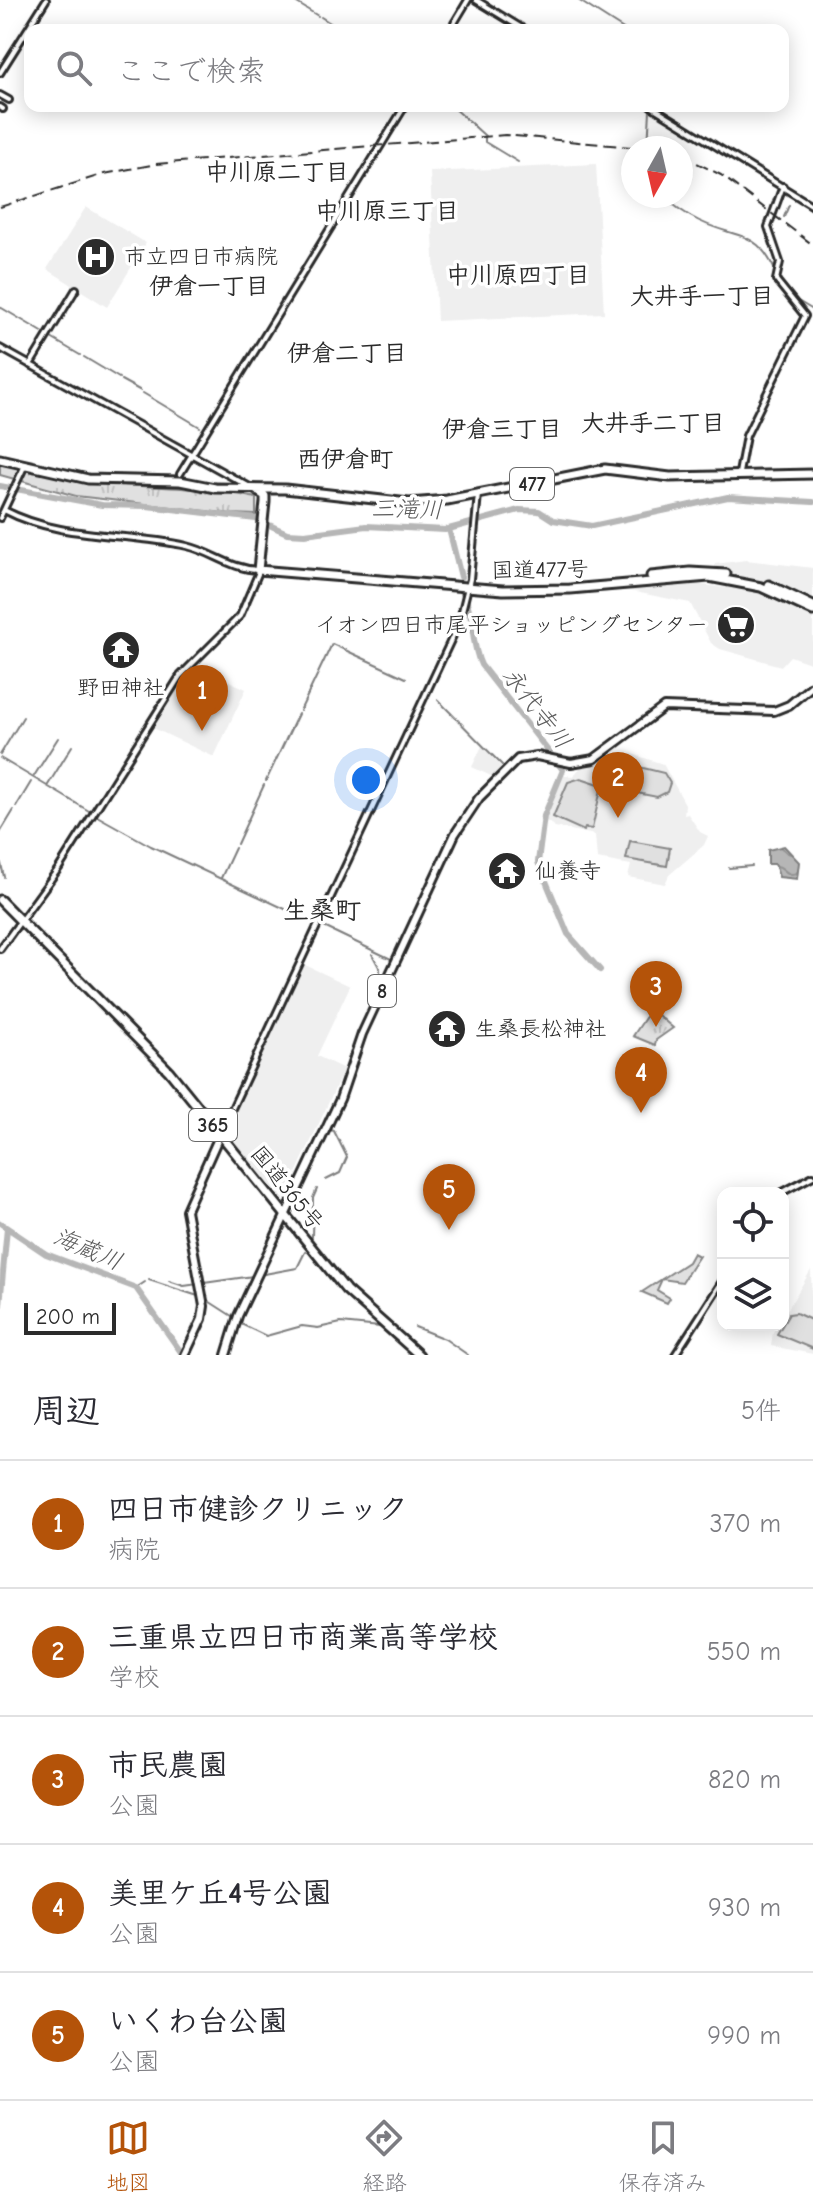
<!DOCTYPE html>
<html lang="ja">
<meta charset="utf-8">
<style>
:root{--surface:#fff;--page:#f7f7f7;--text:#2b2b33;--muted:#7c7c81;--line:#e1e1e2;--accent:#b45309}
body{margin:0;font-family:"Comic Neue","Klee One",sans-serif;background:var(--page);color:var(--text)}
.controls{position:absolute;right:24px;bottom:24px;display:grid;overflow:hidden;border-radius:16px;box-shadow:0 4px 20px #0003}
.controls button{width:72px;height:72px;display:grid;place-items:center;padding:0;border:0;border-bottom:2px solid var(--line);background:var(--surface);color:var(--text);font:40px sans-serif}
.compass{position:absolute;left:621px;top:136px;width:72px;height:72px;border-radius:50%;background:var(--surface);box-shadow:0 4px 20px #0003;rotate:188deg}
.scale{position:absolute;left:24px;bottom:20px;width:92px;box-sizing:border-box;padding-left:8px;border:4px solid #2b2b2b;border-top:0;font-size:22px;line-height:28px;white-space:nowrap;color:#2b2b2b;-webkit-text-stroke:6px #fff;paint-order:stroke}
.you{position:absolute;left:366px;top:780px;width:28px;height:28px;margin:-20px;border:6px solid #fff;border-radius:50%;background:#1a73e8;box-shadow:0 0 0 12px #1a73e833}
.badge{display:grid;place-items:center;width:52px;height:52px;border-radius:50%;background:var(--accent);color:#fff;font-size:26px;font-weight:700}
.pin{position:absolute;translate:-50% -66px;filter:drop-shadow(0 2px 4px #0008)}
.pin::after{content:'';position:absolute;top:42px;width:28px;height:24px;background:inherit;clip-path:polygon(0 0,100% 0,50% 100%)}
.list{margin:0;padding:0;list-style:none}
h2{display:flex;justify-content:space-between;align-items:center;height:104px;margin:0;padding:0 32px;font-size:34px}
h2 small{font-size:26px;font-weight:400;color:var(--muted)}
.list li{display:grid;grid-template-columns:52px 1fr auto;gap:24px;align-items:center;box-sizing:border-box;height:128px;padding:0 32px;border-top:2px solid var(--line)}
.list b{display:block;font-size:30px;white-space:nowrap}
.list p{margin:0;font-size:26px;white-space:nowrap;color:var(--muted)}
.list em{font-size:26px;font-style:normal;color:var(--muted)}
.icon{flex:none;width:44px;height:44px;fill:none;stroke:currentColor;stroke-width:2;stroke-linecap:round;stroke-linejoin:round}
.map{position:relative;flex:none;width:813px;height:1355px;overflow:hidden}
.search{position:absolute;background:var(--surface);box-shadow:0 4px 20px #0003;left:24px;right:24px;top:24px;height:88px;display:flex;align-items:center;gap:20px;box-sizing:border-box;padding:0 28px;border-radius:16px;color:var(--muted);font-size:30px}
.sheet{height:744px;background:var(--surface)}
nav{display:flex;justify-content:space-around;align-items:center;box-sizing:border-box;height:112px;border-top:2px solid var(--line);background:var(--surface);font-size:22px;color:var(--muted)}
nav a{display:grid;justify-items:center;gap:4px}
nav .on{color:var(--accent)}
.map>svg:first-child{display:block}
.built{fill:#efefef}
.grass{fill:url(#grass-tufts);stroke:#868686;stroke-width:2}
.pitch{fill:#e0e0e0;stroke:#868686;stroke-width:2}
.water{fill:url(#water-waves);stroke:#7e7e7e;stroke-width:2}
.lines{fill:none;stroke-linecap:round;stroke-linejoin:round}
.stream{stroke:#7e7e7e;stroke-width:2}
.river{stroke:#b6b6b6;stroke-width:6}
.minor-casing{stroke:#2b2b2b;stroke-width:10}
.major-casing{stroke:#2b2b2b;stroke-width:12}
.highway-casing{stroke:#2b2b2b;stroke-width:13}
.minor{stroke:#fff;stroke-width:4}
.major{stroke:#fff;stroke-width:6}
.highway{stroke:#fff;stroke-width:7}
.rail{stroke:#2b2b2b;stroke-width:2;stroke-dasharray:12 6;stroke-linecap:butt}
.labels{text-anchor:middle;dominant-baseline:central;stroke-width:7;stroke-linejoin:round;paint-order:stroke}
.shield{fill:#fff;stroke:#6b6b6b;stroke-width:2}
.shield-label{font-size:20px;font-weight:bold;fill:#2b2b2b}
.poi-label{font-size:22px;fill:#2b2b2b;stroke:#fff;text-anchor:start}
.street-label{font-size:22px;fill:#2b2b2b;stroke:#fff}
.neighbourhood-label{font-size:24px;font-weight:bold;fill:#2b2b2b;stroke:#fff}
.water-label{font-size:24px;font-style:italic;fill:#5c5c5c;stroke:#fff}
.quarter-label{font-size:26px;font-weight:bold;fill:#2b2b2b;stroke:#fff}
</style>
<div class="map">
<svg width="813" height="1355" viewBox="0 0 813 1355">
<defs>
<pattern id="grass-tufts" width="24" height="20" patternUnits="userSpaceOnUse" patternTransform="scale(2)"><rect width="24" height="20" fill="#e0e0e0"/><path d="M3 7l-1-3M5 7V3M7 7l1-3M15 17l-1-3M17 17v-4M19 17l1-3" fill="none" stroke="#c0c0c0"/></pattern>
<pattern id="water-waves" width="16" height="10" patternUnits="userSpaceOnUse" patternTransform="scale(2)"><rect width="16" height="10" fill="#b6b6b6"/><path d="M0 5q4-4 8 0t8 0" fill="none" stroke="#949494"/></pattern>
</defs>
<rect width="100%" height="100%" fill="#fff"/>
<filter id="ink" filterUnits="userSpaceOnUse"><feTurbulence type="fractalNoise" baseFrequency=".0125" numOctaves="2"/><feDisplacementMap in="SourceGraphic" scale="16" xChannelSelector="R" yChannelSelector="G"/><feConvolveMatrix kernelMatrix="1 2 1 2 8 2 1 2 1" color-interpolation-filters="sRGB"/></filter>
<g filter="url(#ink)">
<path class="built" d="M596 164 604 313 437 321 430 172Z
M86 207 146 243 107 307 47 269Z
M746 560 813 568V664L790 656 781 666 720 649 711 643 690 603 630 591 631 588 698 584 726 588 732 570 715 567V564Z
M195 665 246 689 214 757 151 727Z
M482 746 503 769 495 778 472 767Z
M632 754 663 764 685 804 684 815 688 814 700 832 708 836 704 845 669 875 665 884 628 877 631 865 597 859 595 835 555 827 545 820 563 775 573 776 582 766Z
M303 964 350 986 317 1056 344 1069 281 1206 225 1135V1129Z
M811 1270 813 1354 771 1346 773 1332 778 1325H783V1317Z"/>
<path class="grass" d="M0 462C30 467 59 480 90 483 146 488 201 485 256 498V515L233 514 76 496 0 475Z
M651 1009 673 1028 656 1040 655 1045 633 1036Z
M693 1253 699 1256 682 1282 662 1279 657 1290 670 1298 667 1303 642 1292 688 1262Z"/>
<path class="pitch" d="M631 765 664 773 670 783 667 792 657 797 622 790 616 782 617 773Z
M581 778 602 785 592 829 585 828 584 831 553 817 568 782Z
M630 841 670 848 667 866 626 859Z
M796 1313 813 1321V1349L777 1334 789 1314Z"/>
<path class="water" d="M784 846 799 862 797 879 779 877 775 864H768V850Z"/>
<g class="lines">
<path class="stream" d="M292 0 318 16
M578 0 625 30
M321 17 341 30
M452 106 485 136V142L518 162
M648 148 650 110
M665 196C671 205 681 210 690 216 737 244 758 221 781 285
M784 217 789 205
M793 298 813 310
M0 307 44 333
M51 338 80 355
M84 357 119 378
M121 380 141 391
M143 393 200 427
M438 700 502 765
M300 711 332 644 406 678
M0 755 23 717
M0 758 89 811
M34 776 58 738
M266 781 298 714
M48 785 72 746
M16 807 31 782
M97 816 151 846 317 924
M0 833 14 810
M237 844 264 785
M0 859 4 877
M729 868 752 866
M221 878 235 848
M322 926 393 960
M372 954 380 969 381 986
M326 1180 340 1173 347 1157 334 1131 328 1129
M312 1237 313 1198 317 1189
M259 1275 297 1268 305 1252
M149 1280 201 1297
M169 1281 184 1286 198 1284
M204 1283 253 1276
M136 1288 145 1282
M207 1300 235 1318
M239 1323 266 1336 302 1326 318 1328 341 1323 380 1327
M415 1327 445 1339 468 1355"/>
<path class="river" d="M0 486 102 505 147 506 256 519 287 533 305 534 366 526 445 530 519 510 539 511 553 520 592 526 728 497 813 502
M449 529 461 577
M463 593C475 615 470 642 481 665L563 770 544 816 538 862 568 934 600 970
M0 1223 46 1254 136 1288 183 1355
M0 1305 7 1228"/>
<defs>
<path id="minor" d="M476 0 525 30
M450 30 468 0
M0 73 46 0
M0 95 9 100
M651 106 813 206
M0 107 3 109
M0 348 250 487
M30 365 76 289
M739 473 746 436 805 316 776 280 780 262 768 227 783 186
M180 474 405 106
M0 518 25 465
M0 949 59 868 180 676 240 616 258 574V570C231 569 213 552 187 546 126 532 61 540 4 510
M221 1132 459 623 470 579 478 494
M781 1193 813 1176
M675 1355 723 1280"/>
<path id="major" d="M185 1355 202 1319 204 1306 186 1210 220 1134
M226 1355 238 1316 340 1099 362 1034 455 834 479 798 518 759 537 756 571 763 594 759 664 707 774 711 789 705 813 685"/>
<path id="highway" d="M0 459 88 479 180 481 215 488 285 489 409 503 447 500 605 469 670 477 813 474
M256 490 265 496V502L258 570
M258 570 503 590 570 589 709 577 761 587 813 611
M651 576 690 572 726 574
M769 585 813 606
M0 900 169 1071 346 1290 419 1355"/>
</defs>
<use href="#minor" class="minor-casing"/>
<use href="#major" class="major-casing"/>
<use href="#highway" class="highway-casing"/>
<use href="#minor" class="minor"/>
<use href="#major" class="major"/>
<use href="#highway" class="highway"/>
<path class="rail" d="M681 155 721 175 813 245
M0 207 104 174 156 164 505 135 642 148"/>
</g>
</g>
<defs>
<symbol id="hospital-disc" viewBox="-11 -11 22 22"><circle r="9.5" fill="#2b2b2b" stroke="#fff"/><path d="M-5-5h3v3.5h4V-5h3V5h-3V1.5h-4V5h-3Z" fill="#fff"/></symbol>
<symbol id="supermarket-disc" viewBox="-11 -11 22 22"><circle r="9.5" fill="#2b2b2b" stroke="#fff"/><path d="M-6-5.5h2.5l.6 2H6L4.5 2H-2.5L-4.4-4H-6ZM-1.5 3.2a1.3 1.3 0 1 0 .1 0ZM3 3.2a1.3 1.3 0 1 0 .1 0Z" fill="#fff"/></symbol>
<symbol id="temple-disc" viewBox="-11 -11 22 22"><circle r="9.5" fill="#2b2b2b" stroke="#fff"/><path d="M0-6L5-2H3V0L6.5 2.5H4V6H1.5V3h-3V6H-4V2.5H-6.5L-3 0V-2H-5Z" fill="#fff"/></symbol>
</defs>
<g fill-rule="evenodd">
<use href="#hospital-disc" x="74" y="235" width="44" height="44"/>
<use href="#supermarket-disc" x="714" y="603" width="44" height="44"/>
<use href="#temple-disc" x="99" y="628" width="44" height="44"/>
<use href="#temple-disc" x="485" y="849" width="44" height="44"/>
<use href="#temple-disc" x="425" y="1007" width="44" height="44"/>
</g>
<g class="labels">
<g class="shield">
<rect x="510" y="468" width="44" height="32" rx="6"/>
<rect x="368" y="975" width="28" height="32" rx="6"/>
<rect x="189" y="1109" width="48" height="32" rx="6"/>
</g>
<g class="shield-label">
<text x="532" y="484">477</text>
<text x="382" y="991">8</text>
<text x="213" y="1125">365</text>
</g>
<g class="poi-label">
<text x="124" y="257">市立四日市病院</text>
<text x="708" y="625" text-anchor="end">イオン四日市尾平ショッピングセンター</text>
<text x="121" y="688" text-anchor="middle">野田神社</text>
<text x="535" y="871">仙養寺</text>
<text x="475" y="1029">生桑長松神社</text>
</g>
<g class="street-label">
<text transform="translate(540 570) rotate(-1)">国道477号</text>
<text transform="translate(287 1188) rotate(51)">国道365号</text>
</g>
<g class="neighbourhood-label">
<text x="277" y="172">中川原二丁目</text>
<text x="387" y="211">中川原三丁目</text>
<text x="518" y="275">中川原四丁目</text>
<text x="209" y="286">伊倉一丁目</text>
<text x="702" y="296">大井手一丁目</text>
<text x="347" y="353">伊倉二丁目</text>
<text x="653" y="423">大井手二丁目</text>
<text x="502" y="429">伊倉三丁目</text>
<text x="345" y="459">西伊倉町</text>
</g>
<g class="water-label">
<text transform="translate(407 509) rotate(1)">三滝川</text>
<text transform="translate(537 708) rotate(52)">永代寺川</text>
<text transform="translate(88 1249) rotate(23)">海蔵川</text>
</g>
<g class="quarter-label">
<text x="322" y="911">生桑町</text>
</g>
</g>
</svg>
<div class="controls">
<button><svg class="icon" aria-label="locate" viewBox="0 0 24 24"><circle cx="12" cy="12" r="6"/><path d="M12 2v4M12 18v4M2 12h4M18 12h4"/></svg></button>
<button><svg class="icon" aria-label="layers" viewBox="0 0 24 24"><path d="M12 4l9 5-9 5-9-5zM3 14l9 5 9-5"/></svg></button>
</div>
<svg class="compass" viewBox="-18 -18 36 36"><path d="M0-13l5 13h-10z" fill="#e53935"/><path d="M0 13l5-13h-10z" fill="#7c7c81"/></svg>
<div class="scale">200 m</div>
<div class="you"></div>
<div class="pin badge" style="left:202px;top:731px">1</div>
<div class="pin badge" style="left:618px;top:818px">2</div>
<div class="pin badge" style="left:656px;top:1027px">3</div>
<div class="pin badge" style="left:641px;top:1113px">4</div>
<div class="pin badge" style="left:449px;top:1230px">5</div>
<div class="search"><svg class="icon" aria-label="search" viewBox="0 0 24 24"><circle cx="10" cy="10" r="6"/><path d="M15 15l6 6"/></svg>ここで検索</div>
</div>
<section class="sheet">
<h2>周辺<small>5件</small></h2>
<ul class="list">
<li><span class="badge">1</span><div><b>四日市健診クリニック</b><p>病院</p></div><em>370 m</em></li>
<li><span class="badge">2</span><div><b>三重県立四日市商業高等学校</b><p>学校</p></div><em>550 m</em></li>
<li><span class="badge">3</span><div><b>市民農園</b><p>公園</p></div><em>820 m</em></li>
<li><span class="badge">4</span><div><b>美里ケ丘4号公園</b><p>公園</p></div><em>930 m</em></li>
<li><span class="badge">5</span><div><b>いくわ台公園</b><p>公園</p></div><em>990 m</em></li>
</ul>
</section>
<nav>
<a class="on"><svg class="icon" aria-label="map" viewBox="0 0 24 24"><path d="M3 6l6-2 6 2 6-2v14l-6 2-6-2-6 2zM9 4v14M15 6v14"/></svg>地図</a>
<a><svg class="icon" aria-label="directions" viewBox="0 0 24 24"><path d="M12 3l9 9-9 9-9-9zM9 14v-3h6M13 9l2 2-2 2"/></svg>経路</a>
<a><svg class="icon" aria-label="saved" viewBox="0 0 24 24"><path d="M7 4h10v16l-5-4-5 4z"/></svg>保存済み</a>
</nav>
